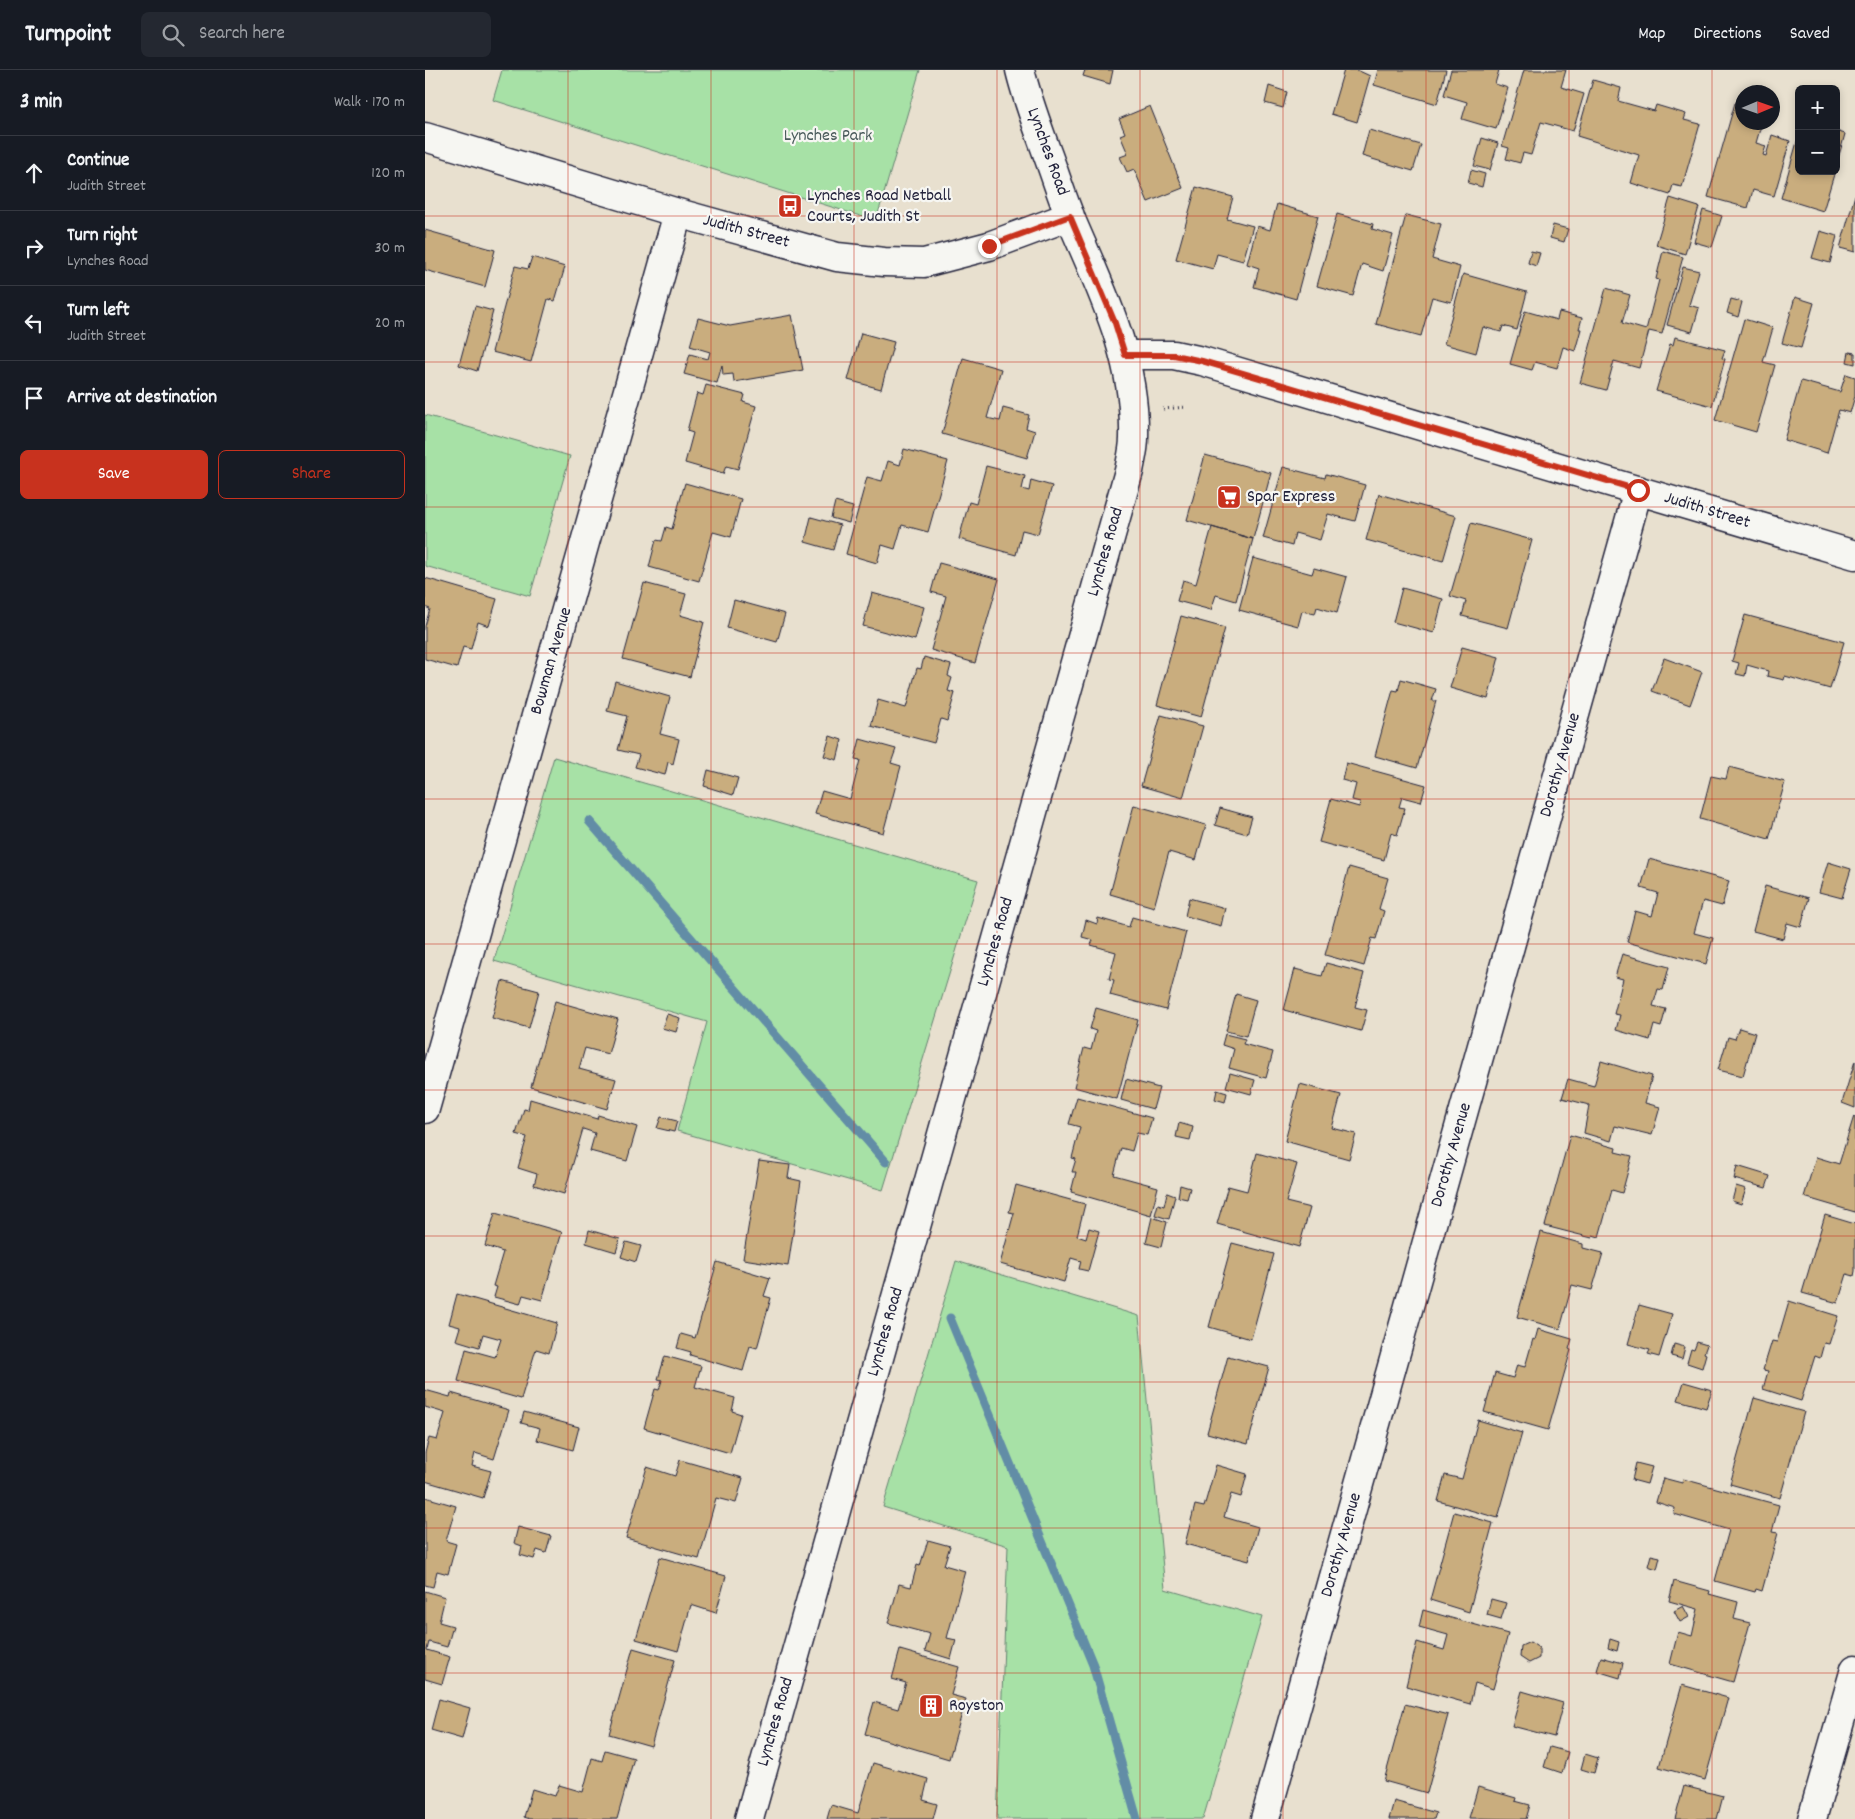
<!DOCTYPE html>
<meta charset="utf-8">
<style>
:root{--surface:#171b24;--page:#242831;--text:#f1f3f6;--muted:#9ea1a6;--line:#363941;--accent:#c8321e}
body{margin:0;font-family:Dekko,sans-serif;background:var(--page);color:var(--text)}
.controls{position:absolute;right:15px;top:15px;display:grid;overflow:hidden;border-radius:8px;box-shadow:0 2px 8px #0003}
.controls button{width:45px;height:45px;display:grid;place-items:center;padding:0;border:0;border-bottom:1px solid var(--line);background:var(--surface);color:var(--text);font:25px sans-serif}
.compass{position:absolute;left:1310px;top:15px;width:45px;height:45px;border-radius:50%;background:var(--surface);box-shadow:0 2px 8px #0003;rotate:88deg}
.stop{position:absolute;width:15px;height:15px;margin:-11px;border:4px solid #c8321e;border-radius:50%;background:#fff}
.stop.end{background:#c8321e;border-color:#fff;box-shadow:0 1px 5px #0008}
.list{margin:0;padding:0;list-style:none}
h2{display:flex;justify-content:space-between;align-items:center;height:65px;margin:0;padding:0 20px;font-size:21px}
h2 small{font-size:16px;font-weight:400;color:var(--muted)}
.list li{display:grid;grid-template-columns:32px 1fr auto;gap:15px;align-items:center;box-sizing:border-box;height:75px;padding:0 20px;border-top:1px solid var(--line)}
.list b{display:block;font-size:19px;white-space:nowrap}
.list p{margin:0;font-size:16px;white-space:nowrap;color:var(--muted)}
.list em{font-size:16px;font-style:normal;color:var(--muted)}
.actions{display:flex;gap:10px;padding:15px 20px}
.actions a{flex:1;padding:11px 0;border:1px solid var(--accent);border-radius:8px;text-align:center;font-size:18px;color:var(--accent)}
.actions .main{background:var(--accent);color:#fff}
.icon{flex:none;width:28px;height:28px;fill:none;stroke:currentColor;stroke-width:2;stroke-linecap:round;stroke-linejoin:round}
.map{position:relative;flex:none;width:1430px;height:1749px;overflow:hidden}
header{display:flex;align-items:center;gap:30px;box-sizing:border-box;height:70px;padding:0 25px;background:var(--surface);border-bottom:1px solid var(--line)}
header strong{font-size:24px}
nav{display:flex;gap:28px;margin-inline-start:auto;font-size:18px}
.search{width:350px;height:45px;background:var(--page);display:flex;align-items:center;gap:12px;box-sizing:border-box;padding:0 18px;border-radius:8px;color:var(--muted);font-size:19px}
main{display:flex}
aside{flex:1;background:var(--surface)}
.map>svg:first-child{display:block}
.green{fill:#a7e1a6;stroke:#648270}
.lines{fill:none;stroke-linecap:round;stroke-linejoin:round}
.stream{stroke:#628da6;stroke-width:9}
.building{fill:#c9ad7e;stroke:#22223b}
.minor-casing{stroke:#22223b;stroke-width:31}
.path{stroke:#22223b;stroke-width:3;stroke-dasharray:1 4;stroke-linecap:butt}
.minor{stroke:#f6f6f2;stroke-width:28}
.route{stroke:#c8321e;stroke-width:6}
.grid{fill:none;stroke:#c8321e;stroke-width:1;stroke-opacity:0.55}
.labels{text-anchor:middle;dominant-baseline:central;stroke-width:4.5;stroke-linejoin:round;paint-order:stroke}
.park-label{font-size:18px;fill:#4a5b5b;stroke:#f6f6f2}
.street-label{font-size:18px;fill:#22223b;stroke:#f6f6f2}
.poi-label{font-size:18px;fill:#22223b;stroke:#f6f6f2;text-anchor:start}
</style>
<header>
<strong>Turnpoint</strong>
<div class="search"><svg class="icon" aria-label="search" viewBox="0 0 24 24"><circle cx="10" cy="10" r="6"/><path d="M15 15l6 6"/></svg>Search here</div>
<nav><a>Map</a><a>Directions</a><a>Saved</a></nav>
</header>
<main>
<aside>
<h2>3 min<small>Walk · 170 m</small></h2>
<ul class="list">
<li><svg class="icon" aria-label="ahead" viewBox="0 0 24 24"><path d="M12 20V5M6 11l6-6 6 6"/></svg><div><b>Continue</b><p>Judith Street</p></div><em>120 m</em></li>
<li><svg class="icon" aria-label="right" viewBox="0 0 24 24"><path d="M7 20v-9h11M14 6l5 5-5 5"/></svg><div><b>Turn right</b><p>Lynches Road</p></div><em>30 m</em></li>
<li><svg class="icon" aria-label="left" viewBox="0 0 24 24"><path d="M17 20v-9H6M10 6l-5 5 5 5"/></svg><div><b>Turn left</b><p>Judith Street</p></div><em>20 m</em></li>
<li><svg class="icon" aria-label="arrive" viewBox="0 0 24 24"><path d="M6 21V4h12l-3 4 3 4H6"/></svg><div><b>Arrive at destination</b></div></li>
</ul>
<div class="actions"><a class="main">Save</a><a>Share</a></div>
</aside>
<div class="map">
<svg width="1430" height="1749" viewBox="0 0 1430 1749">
<rect width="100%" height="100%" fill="#e8e0cf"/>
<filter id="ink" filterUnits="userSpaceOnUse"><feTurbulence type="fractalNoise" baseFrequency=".02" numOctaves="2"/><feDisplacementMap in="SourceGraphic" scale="10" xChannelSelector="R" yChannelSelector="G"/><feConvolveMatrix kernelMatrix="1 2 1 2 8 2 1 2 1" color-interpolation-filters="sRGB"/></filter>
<g filter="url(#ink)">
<path class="green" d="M77 0H495L451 151 68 30Z
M0 345 145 386 105 526 0 496Z
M129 687 553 810 458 1120 252 1061 282 952 69 891Z
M531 1191 714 1246 740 1519 837 1547 778 1749H572L583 1476 458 1437Z"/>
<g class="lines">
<path class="stream" d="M164 751 461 1092
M525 1248 668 1595 712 1749"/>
</g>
<path class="building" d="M660 0H688L685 14 658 6Z
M919 0H932L945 6 932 52 906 44Z
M953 0H1021L1012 34 949 15Z
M1026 0H1074L1070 14 1083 18 1071 59 1037 49 1042 32 1019 25Z
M1099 0H1141L1136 17 1159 24 1148 61 1116 52 1106 85 1098 83 1095 93 1081 89 1084 78 1077 76Z
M1168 10 1196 18 1193 31 1229 41 1231 35 1261 44 1259 50 1275 54 1257 117 1248 115 1245 125 1206 113 1214 85 1152 66Z
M844 16 862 22 858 38 840 33Z
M1310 33 1318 35V52H1337L1331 73 1341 76 1338 85 1341 86 1347 65 1365 71 1349 126 1328 120 1323 138 1283 127Z
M725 36 758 118 723 132 709 99 702 102 695 87 703 84 695 65 700 63 694 49Z
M944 60 996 75 988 101 937 86Z
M1411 61 1420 64 1411 96Z
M1374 65V101H1410L1398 141 1356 128Z
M1057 68 1073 73 1065 100 1049 96Z
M1046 100 1060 104 1057 117 1043 113Z
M771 117 808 127 802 149 828 156 818 191 792 184 788 199 751 189Z
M1430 125V182L1415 178Z
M1245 128 1274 137 1260 184 1231 175Z
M852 134 893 146 871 229 829 217 834 198 822 194 832 156 845 160Z
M1278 140 1297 146 1287 177 1269 172Z
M912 144 948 154 947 159 968 165 958 201 937 194 928 226 892 216Z
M981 145 1016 154 1007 189 1035 197 1026 232 1007 227 996 266 951 254Z
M1128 155 1143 159 1139 172 1125 168Z
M0 160 70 180 60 217 0 200Z
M1395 161 1412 166 1405 193 1387 188Z
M1106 181 1115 183 1111 196 1103 193Z
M1238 181 1258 187 1237 264 1224 261 1214 298 1189 291 1181 320 1155 313 1181 218 1205 225 1197 253 1221 260 1234 210 1231 209Z
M107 187 140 197 130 231 123 229 106 292 67 282 90 196 103 199Z
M1258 197 1274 201 1264 235 1274 238 1267 262 1242 255Z
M1038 204 1102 222 1092 260 1078 256 1076 262 1058 257 1051 283 1019 274Z
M1370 227 1389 233 1376 278 1357 273Z
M1306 229 1317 232 1313 247 1302 243Z
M50 236 68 241 52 301 34 295Z
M1100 241 1132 250 1134 242 1157 248 1154 259H1156L1150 281 1138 277 1132 298 1110 292 1107 300 1085 294Z
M367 245 378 300 309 312 308 304 298 305 297 295 292 313 259 304 265 284 283 289 285 282 265 276 273 248 305 256Z
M1319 249 1348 258 1338 292 1350 295 1331 362 1290 350Z
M436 263 469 272 456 319 423 310Z
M1250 267 1300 280 1297 288 1300 289 1287 336 1231 321 1245 274 1248 275Z
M1424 282 1430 283V294L1422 292Z
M538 288 576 299 562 348 575 351 578 338 604 345 601 358 610 361 602 388 517 364Z
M1421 304 1430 307V326L1425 343 1414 340 1402 383 1359 370 1376 311 1415 322Z
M281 315 320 325 318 332 331 336 313 399 301 396 298 404 260 393 268 363 262 361 272 323 278 325Z
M479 379 523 391 503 462 477 455 470 479 457 475 452 493 421 484 442 407 457 411 463 391 475 395Z
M780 385 846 403 828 469 762 450Z
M561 396 600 406 597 419 604 421 606 410 627 416 613 464 597 460 591 485 534 469 544 432 551 434Z
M858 397 900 408 901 404 940 415 930 451 903 444 895 470 870 463 867 476 838 468Z
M260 413 316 429 306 467 288 462 274 511 224 497 231 470 237 471 241 457 247 459Z
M954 424 1031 446 1018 491 941 470Z
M410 432 428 437 424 453 406 448Z
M386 447 415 455 408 480 380 472Z
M1046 453 1107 470 1083 558 1037 546 1041 531 1025 526Z
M787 457 828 469 811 531 791 525 786 540 752 531 758 510 771 514Z
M828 488 887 504 889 498 922 507 912 543 892 537 890 544 877 541 873 556 814 540Z
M514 493 574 509 550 593 506 580 521 526 506 522Z
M0 508 72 529 64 556 53 552 46 579 38 577 32 598 0 589V556L5 539 0 537Z
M219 513 261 524 255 545 279 552 265 607 198 589Z
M977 518 1018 529 1009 563 968 552Z
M447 523 499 537 490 570 438 556Z
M309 530 360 544 352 572 302 558Z
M1320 545 1419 572 1405 619 1360 606 1359 610 1342 606 1343 601 1322 595 1320 606 1311 604 1314 593 1307 591Z
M756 546 800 558 776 647 732 635Z
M1037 577 1074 587 1063 629 1025 618Z
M499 587 526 595 523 606 527 608 523 621 530 623 522 651 516 649 509 673 446 656 453 630 481 638 492 598 496 599Z
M1239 588 1277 602 1265 635 1227 621Z
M976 609 1011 619 1007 631H1011L992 698 950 686 968 620 973 621Z
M190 611 245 627 235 664 254 669 248 694 243 692 240 705 210 697 214 685 193 680 202 646 182 641Z
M736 645 778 656 758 728 716 716Z
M405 666 417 670 412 690 399 686Z
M435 669 471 679 466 693 476 696 458 763 390 744 397 721 425 729 435 690 430 689Z
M921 693 1001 715 996 732 977 727 974 737 980 738 972 765 966 763 959 790 894 772 906 729 934 737 935 732 927 730 931 714 917 710Z
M1304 697 1360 712 1344 769 1275 749 1286 706 1301 709Z
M283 700 313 708 308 725 279 716Z
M709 735 781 755 771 790 744 782 729 837 685 824Z
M795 738 827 747 822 764 790 755Z
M1224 789 1304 811 1297 836 1278 831 1269 863 1288 868 1281 894 1202 872 1210 841 1227 846 1233 823 1216 818Z
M1403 792 1426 799 1417 828 1394 822Z
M924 797 963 808 954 839 959 841 951 869 947 868 939 896 900 885Z
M1340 816 1384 828 1376 857 1362 853 1358 869 1328 861Z
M764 828 800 838 796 856 760 846Z
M707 847 761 862 741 940 685 925 689 910 684 909 691 882 666 875 668 870 657 867 661 850 672 854 673 848 704 857Z
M1197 884 1244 897 1238 920 1233 919 1228 936 1241 939 1236 957 1229 955 1225 970 1191 960 1195 945 1189 944 1198 909 1190 907Z
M901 893 939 903 930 937 942 940 936 961 859 940 870 899 897 906Z
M77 911 114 921 104 958 67 948Z
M811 924 831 930 821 966 801 961Z
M130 931 193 949 183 984 160 978 154 999 191 1009 182 1039 106 1017Z
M671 938 713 950 692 1029 649 1017 659 978 666 980 671 961 665 959Z
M242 944 255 948 251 962 237 958Z
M1314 958 1330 963 1318 1006 1293 1000 1303 967 1310 969Z
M800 964 820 969 818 974 848 982 841 1008 804 998 809 979 797 975Z
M1176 991 1227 1006 1220 1033 1235 1037 1227 1065 1190 1056 1186 1071 1159 1063 1164 1035 1137 1028 1143 1009 1169 1016Z
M1430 991V1038L1417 1033Z
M805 1003 830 1010 826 1024 801 1017Z
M701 1009 734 1018 728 1039 696 1030Z
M875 1014 916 1025 907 1058 931 1064 924 1089 860 1071Z
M792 1020 802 1023 800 1032 790 1029Z
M652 1027 727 1048 722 1065 712 1063 707 1081 696 1078 689 1105 733 1117 726 1145 646 1122 651 1102H647L651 1089 647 1088 655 1057 644 1054Z
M105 1029 172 1049 173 1045 212 1057 202 1091 165 1081 170 1063 158 1059 139 1124 109 1115 112 1104 93 1098 102 1067 91 1064 99 1039 103 1040Z
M1429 1046 1430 1047V1142L1379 1127 1391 1087 1414 1094Z
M236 1047 252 1051 249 1062 232 1058Z
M754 1053 768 1057 765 1070 751 1067Z
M1145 1065 1191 1078 1190 1082 1207 1086 1197 1123 1187 1120 1174 1167 1168 1165 1167 1168 1120 1156Z
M832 1083 872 1094 861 1132 885 1138 874 1177 792 1154 803 1116 822 1121Z
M334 1091 365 1095 363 1108 376 1111 363 1196 318 1189Z
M1312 1096 1345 1106 1341 1118 1309 1109Z
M591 1115 660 1134 652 1166 661 1169 664 1158 674 1161 663 1201 654 1199 656 1191 646 1188 639 1212 575 1194 589 1143 584 1142Z
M755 1115 765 1118 762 1129 753 1127Z
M1311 1116 1321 1119 1316 1134 1307 1131Z
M742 1123 750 1126 744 1149 730 1145 733 1134 739 1136Z
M70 1143 137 1162 117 1230 98 1225 95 1234 69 1227 72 1217 68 1216 78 1182 60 1176Z
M1400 1145 1430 1154V1201L1429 1206 1422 1204 1413 1233 1377 1223Z
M727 1147 742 1152 736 1177 721 1173Z
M164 1160 195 1169 191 1182 161 1173Z
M1116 1162 1158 1174V1178L1178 1183 1167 1220 1147 1215 1135 1259 1092 1247Z
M201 1172 216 1176 211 1192 196 1187Z
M807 1173 849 1184 826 1269 784 1257Z
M292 1192 345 1208 339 1226 346 1228 332 1278 325 1276 318 1301 265 1285 266 1282 252 1278 256 1264 270 1268Z
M32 1224 132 1253 124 1283 111 1279 96 1329 33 1311 41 1279 70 1287 76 1269 58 1264 54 1277 31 1270 35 1257 24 1254Z
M1364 1231 1413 1246 1404 1274 1399 1273 1395 1288 1390 1286 1376 1331 1338 1319 1343 1301 1338 1300 1347 1271 1352 1272Z
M1214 1235 1247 1244 1234 1287 1223 1284 1225 1280 1203 1274Z
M1113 1259 1147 1269 1144 1279 1146 1280 1123 1360 1059 1342 1070 1303 1088 1308 1092 1295 1100 1297 1108 1269 1110 1270Z
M1272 1272 1282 1275 1279 1283 1281 1284 1277 1298 1262 1293 1266 1279 1269 1280Z
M1249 1274 1260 1277 1257 1289 1246 1286Z
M240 1286 276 1296 270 1317 310 1328 307 1341 316 1344 305 1383 219 1358 230 1319 234 1320 237 1310 233 1309Z
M803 1286 844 1297 823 1374 782 1363Z
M1259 1312 1287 1320 1281 1338 1253 1330Z
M0 1320 25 1327 26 1323 84 1340 69 1389 50 1383 47 1396 66 1401 58 1428 0 1411V1383L4 1368 12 1370 20 1343 0 1337Z
M1329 1328 1379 1342 1355 1428 1305 1414Z
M99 1342 154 1357 148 1380 112 1370 115 1358 96 1353Z
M1053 1350 1097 1363 1073 1448 1013 1431 1020 1405 1037 1409Z
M255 1390 318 1408 311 1433 291 1428 274 1489 201 1468 222 1397 250 1406Z
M1211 1393 1227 1397 1222 1414 1207 1410Z
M791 1395 822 1404 816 1427 806 1424 799 1447 833 1457 824 1491 760 1474 770 1435 779 1437Z
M1238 1408 1257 1413 1258 1409 1354 1435 1347 1462 1353 1463 1337 1521 1331 1519 1330 1522 1290 1511 1304 1460 1249 1444 1250 1438 1231 1432Z
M0 1427 31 1436 21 1471 31 1474 23 1504 12 1501 8 1517 0 1515Z
M1029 1442 1068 1453 1044 1542 1005 1530Z
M93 1457 126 1466 121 1483 112 1480 109 1489 95 1485 97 1476 89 1473Z
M503 1470 525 1476 519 1495 540 1501 522 1568 531 1570 526 1589 500 1581 505 1564 463 1553 474 1514 486 1517 492 1495 495 1496Z
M1226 1485 1235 1487 1232 1499 1223 1496Z
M235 1487 301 1506 291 1543 266 1535 253 1581 211 1569Z
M1249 1511 1285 1521 1284 1524 1313 1532 1309 1549 1325 1553 1308 1612 1245 1594 1253 1562 1267 1566 1273 1539 1244 1531Z
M0 1521 20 1527 14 1552 28 1556 22 1577 4 1572 2 1580 25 1587 17 1614 0 1609Z
M1066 1529 1081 1533 1076 1549 1062 1545Z
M1258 1536 1264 1547 1255 1552 1249 1541Z
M998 1540 1083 1564 1068 1619 1050 1613 1045 1634 981 1616 992 1572 1019 1580 1023 1565 994 1557Z
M1185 1569 1194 1572 1192 1581 1183 1578Z
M1105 1572 1114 1578V1588L1104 1593 1095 1587 1096 1576Z
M208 1578 250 1590 226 1676 184 1664Z
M475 1580 534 1597 526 1625 541 1629 524 1689 440 1664 449 1632 473 1639 481 1613 467 1609Z
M1176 1587 1198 1593 1195 1608 1172 1601Z
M1257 1615 1303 1628 1280 1710 1234 1697Z
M1097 1621 1138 1633 1129 1667 1087 1656Z
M14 1629 45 1638 37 1669 6 1660Z
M980 1634 1023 1645 1002 1723 959 1711Z
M1125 1677 1143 1682 1137 1703 1119 1697Z
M180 1680 209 1688 192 1749H105L99 1747 107 1719 130 1726 134 1715 158 1722 167 1688 177 1691Z
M1160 1684 1173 1688 1169 1703 1156 1699Z
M448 1693 503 1709 498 1730 512 1734 508 1749H402L406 1735 433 1743Z
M1259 1716 1298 1726 1292 1749H1250Z
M1053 1717 1091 1728 1090 1731 1105 1735 1101 1749 1044 1748Z
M969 1731 1011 1743 1009 1749H964Z"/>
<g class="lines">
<defs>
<path id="minor" d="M0 67 253 143 412 187 459 192 499 193 564 176 645 146
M700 285H749L777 291 1430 485
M0 1039 253 143
M324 1749 704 401C706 390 709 379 709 368 711 289 678 224 648 154 638 131 631 107 622 83 612 55 602 29 595 0
M840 1749 1213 420
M1387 1749 1430 1599"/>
</defs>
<use href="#minor" class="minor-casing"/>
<path class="path" d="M738 339 762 337"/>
<use href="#minor" class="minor"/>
</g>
</g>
<g class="lines" filter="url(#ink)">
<path class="route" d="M564 176 645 146 690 253 700 285H749L777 291 1213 420"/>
</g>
<path class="grid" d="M143 0V1749M286 0V1749M429 0V1749M572 0V1749M715 0V1749M858 0V1749M1001 0V1749M1144 0V1749M1287 0V1749M0 146H1430M0 292H1430M0 437H1430M0 583H1430M0 729H1430M0 874H1430M0 1020H1430M0 1166H1430M0 1312H1430M0 1458H1430M0 1603H1430"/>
<defs>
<symbol id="bus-square" viewBox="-11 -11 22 22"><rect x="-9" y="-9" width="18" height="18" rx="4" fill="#c8321e" stroke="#f6f6f2"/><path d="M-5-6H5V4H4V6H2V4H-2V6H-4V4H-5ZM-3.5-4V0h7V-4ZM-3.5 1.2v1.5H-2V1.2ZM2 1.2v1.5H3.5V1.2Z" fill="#fff"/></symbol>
<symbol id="supermarket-square" viewBox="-11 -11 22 22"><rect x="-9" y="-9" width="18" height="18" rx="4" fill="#c8321e" stroke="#f6f6f2"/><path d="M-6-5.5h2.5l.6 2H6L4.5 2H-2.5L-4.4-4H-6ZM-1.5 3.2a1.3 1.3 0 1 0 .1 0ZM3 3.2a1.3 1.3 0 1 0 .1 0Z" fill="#fff"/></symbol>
<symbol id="building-square" viewBox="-11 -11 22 22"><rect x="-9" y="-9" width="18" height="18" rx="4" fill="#c8321e" stroke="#f6f6f2"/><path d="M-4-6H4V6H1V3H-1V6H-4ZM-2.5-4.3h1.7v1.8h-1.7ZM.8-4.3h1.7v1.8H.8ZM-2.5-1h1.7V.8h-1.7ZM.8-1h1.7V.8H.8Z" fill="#fff"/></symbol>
</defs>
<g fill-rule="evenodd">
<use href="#bus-square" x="351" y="122" width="28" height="28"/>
<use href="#supermarket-square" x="790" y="413" width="28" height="28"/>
<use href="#building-square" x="492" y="1622" width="28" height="28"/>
</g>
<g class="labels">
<g class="park-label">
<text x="403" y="66">Lynches Park</text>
</g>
<g class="street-label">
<text transform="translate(622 82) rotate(70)">Lynches Road</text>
<text transform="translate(321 162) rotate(15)">Judith Street</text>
<text transform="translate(1282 441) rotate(17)">Judith Street</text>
<text transform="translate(681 482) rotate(-74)">Lynches Road</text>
<text transform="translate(127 591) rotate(-74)">Bowman Avenue</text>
<text transform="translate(1136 695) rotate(-74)">Dorothy Avenue</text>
<text transform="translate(571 872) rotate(-74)">Lynches Road</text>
<text transform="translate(1027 1085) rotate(-74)">Dorothy Avenue</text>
<text transform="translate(461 1262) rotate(-74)">Lynches Road</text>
<text transform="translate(917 1475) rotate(-74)">Dorothy Avenue</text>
<text transform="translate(351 1652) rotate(-74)">Lynches Road</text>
</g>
<g class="poi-label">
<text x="382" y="126">Lynches Road Netball<tspan x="382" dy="21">Courts, Judith St</tspan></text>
<text x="822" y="427">Spar Express</text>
<text x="524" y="1636">Royston</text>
</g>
</g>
</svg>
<div class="controls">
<button>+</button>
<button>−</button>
</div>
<svg class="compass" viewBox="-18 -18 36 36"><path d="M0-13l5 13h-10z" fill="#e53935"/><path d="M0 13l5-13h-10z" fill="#9ea1a6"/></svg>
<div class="stop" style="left:1213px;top:420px"></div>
<div class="stop end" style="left:564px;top:176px"></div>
</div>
</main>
